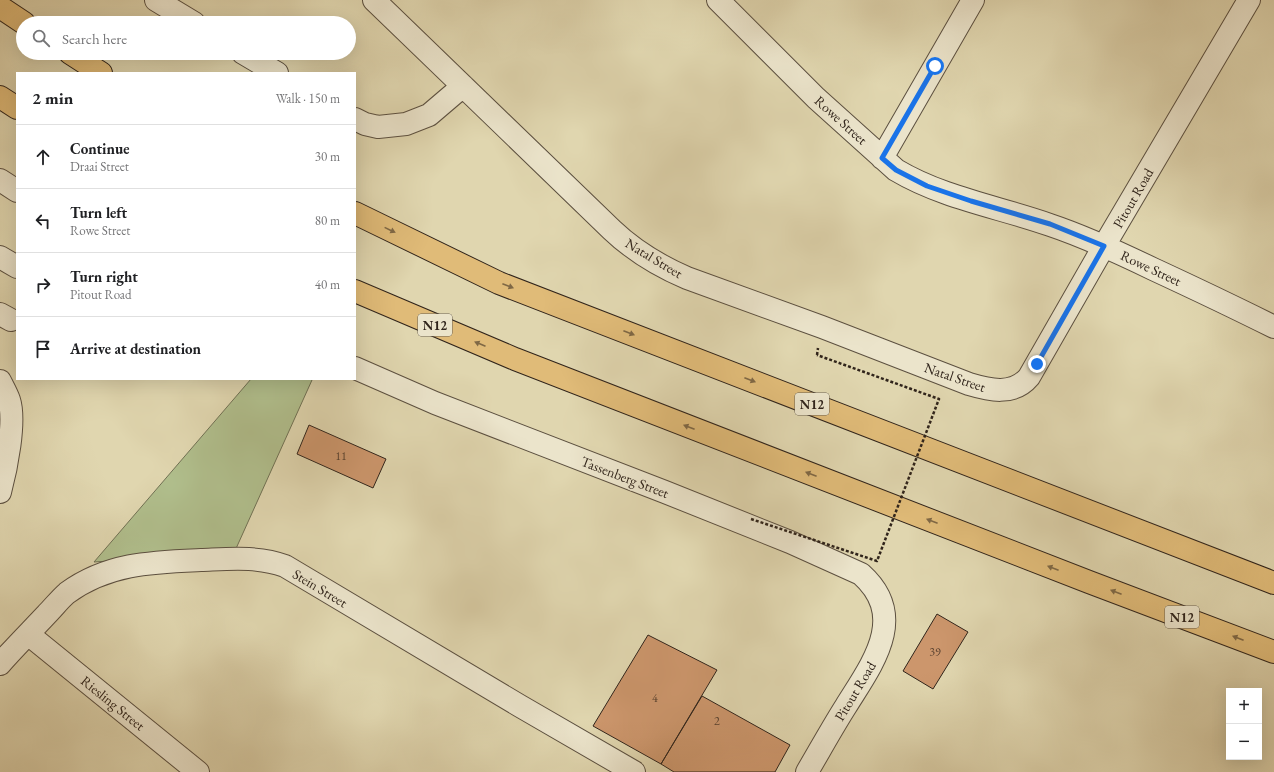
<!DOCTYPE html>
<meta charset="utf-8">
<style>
:root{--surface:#fff;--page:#f6f6f6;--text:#202124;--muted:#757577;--line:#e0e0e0}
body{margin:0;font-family:"EB Garamond",serif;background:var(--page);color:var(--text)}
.controls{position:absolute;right:12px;bottom:12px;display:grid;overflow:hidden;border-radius:0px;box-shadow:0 4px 16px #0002}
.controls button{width:36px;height:36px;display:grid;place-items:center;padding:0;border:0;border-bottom:1px solid var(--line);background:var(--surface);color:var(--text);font:20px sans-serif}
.stop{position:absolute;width:12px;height:12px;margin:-9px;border:3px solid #1a73e8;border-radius:50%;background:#fff}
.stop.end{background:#1a73e8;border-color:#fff;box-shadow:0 1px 4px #0008}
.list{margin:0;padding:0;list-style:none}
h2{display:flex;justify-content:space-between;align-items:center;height:52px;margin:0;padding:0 16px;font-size:17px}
h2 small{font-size:13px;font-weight:400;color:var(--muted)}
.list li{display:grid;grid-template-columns:26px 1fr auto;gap:12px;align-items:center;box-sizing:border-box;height:64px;padding:0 16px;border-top:1px solid var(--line)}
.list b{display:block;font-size:15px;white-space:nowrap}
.list p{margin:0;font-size:13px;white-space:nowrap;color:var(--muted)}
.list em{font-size:13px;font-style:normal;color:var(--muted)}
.icon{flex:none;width:22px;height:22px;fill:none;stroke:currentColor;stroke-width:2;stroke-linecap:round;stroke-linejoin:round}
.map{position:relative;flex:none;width:1274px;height:772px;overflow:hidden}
.search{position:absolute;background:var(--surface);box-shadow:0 4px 16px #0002;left:16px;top:16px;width:340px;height:44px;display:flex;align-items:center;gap:10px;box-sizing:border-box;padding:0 14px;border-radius:22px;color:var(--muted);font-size:15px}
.panel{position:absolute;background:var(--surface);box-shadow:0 4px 16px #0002;left:16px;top:72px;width:340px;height:308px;border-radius:0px}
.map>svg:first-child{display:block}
.green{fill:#b0be8c;stroke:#707154}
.building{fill:#cc966c;stroke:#30241b}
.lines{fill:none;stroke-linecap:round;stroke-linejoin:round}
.minor-casing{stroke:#5c5040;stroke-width:24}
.highway-casing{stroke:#30241b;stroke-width:24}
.path{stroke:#30241b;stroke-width:2.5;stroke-dasharray:3 2;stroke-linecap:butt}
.minor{stroke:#ebe4cb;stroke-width:22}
.highway{stroke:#e0bb78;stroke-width:22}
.path-bridge{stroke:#30241b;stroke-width:2.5;stroke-dasharray:3 2;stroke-linecap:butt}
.oneway{fill:#7f6845}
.route{stroke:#1a73e8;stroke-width:5}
.labels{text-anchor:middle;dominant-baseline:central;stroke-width:3;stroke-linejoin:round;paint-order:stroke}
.number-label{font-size:12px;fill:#57402f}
.shield{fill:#ebe4cb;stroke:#685e50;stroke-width:1}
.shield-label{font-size:13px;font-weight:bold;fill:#30241b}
.street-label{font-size:14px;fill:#30241b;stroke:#ebe4cb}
</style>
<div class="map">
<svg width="1274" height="772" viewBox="0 0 1274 772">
<rect width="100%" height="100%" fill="#e0d6af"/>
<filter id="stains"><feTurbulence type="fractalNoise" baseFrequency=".005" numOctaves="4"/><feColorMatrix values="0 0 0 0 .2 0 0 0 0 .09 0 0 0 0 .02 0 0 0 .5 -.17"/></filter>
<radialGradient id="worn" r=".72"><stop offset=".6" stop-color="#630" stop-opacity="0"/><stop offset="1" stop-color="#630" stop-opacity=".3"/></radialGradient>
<path class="green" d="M251 379H309L312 380 234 553 94 562Z"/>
<path class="building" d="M309 425 386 459 373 488 297 454Z
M937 614 968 632 933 689 903 671Z
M648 635 717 670 661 764 593 726Z
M702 696 790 745 775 772H674L661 764Z"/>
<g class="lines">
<defs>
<path id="minor" d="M156 0 194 23
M374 0 612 230C634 251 659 266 687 278L822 327 969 384C989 390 1013 396 1029 377L1104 246 1249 0
M718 0 816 98 896 170C943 198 999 207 1050 225 1086 237 1120 253 1153 269 1194 288 1234 307 1274 327
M243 53 277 73
M355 119 365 124 378 127 406 124 429 115 463 86
M882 158 973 0
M0 180 17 191
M0 257 17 267
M0 314 11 320
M355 368 435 403 665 492 790 542 861 574C909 617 872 664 846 706 832 728 820 750 807 772
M0 381C3 387 7 394 9 400 16 421 6 470 0 492
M28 634 198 772
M0 664C15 647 31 631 46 615 53 608 60 599 67 593 108 563 153 562 201 560 229 559 258 556 285 566L520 706 634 772"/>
<path id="highway" d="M0 7 24 23
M70 53 101 73
M0 97 17 108
M355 213 499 283 1274 583
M355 291 515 359 1089 582 1274 652"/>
</defs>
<use href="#minor" class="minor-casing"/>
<use href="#highway" class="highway-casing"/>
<path class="path" d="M817 355 818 348"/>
<use href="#minor" class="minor"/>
<use href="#highway" class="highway"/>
<path class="path-bridge" d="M751 519 877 561 939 399 817 355"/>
</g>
<defs><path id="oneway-solid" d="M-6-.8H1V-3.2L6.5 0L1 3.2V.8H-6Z"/></defs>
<g class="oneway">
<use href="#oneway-solid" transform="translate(390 230) rotate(26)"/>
<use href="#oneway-solid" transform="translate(508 286) rotate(21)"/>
<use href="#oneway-solid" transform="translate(629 333) rotate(21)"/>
<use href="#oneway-solid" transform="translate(480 344) rotate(-157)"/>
<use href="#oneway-solid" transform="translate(750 380) rotate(21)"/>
<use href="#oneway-solid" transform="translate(689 427) rotate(-159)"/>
<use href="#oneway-solid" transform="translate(811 474) rotate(-159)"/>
<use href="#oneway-solid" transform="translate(932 521) rotate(-159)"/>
<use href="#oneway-solid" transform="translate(1053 568) rotate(-159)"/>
<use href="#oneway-solid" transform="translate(1116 592) rotate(-159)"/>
<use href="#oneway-solid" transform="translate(1238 638) rotate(-159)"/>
</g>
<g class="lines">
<path class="route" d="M935 66 882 158 896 170 927 186 971 201 1050 224 1104 246 1037 364"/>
</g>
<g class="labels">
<g class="number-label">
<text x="341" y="456">11</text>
<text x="935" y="652">39</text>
<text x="655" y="698">4</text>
<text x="717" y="721">2</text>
</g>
<g class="shield">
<rect x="418" y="314" width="34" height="22" rx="3"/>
<rect x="795" y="393" width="34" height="22" rx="3"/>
<rect x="1165" y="606" width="34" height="22" rx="3"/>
</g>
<g class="shield-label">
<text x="435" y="325">N12</text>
<text x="812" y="404">N12</text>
<text x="1182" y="617">N12</text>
</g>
<g class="street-label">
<text transform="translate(841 120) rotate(42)">Rowe Street</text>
<text transform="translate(1133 198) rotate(-60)">Pitout Road</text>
<text transform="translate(654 258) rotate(31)">Natal Street</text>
<text transform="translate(1151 268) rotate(25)">Rowe Street</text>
<text transform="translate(955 377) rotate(19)">Natal Street</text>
<text transform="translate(625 477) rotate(21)">Tassenberg Street</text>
<text transform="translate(320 588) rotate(31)">Stein Street</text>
<text transform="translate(855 691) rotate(-59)">Pitout Road</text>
<text transform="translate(113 703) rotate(39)">Riesling Street</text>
</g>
</g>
<rect width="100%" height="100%" filter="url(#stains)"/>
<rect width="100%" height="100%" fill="url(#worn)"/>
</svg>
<div class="controls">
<button>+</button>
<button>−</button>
</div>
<div class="stop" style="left:935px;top:66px"></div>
<div class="stop end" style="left:1037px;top:364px"></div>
<div class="search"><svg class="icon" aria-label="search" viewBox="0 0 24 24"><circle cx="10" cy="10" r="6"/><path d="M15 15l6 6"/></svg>Search here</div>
<section class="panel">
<h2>2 min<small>Walk · 150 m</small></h2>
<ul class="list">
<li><svg class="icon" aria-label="ahead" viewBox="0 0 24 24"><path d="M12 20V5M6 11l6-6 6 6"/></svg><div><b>Continue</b><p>Draai Street</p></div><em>30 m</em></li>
<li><svg class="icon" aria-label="left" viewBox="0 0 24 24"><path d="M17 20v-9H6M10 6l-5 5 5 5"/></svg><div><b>Turn left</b><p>Rowe Street</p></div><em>80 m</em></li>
<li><svg class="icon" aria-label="right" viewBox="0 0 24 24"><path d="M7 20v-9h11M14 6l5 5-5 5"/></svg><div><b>Turn right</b><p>Pitout Road</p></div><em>40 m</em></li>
<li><svg class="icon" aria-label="arrive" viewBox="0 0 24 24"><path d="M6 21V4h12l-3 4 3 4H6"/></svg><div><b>Arrive at destination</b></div></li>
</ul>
</section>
</div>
